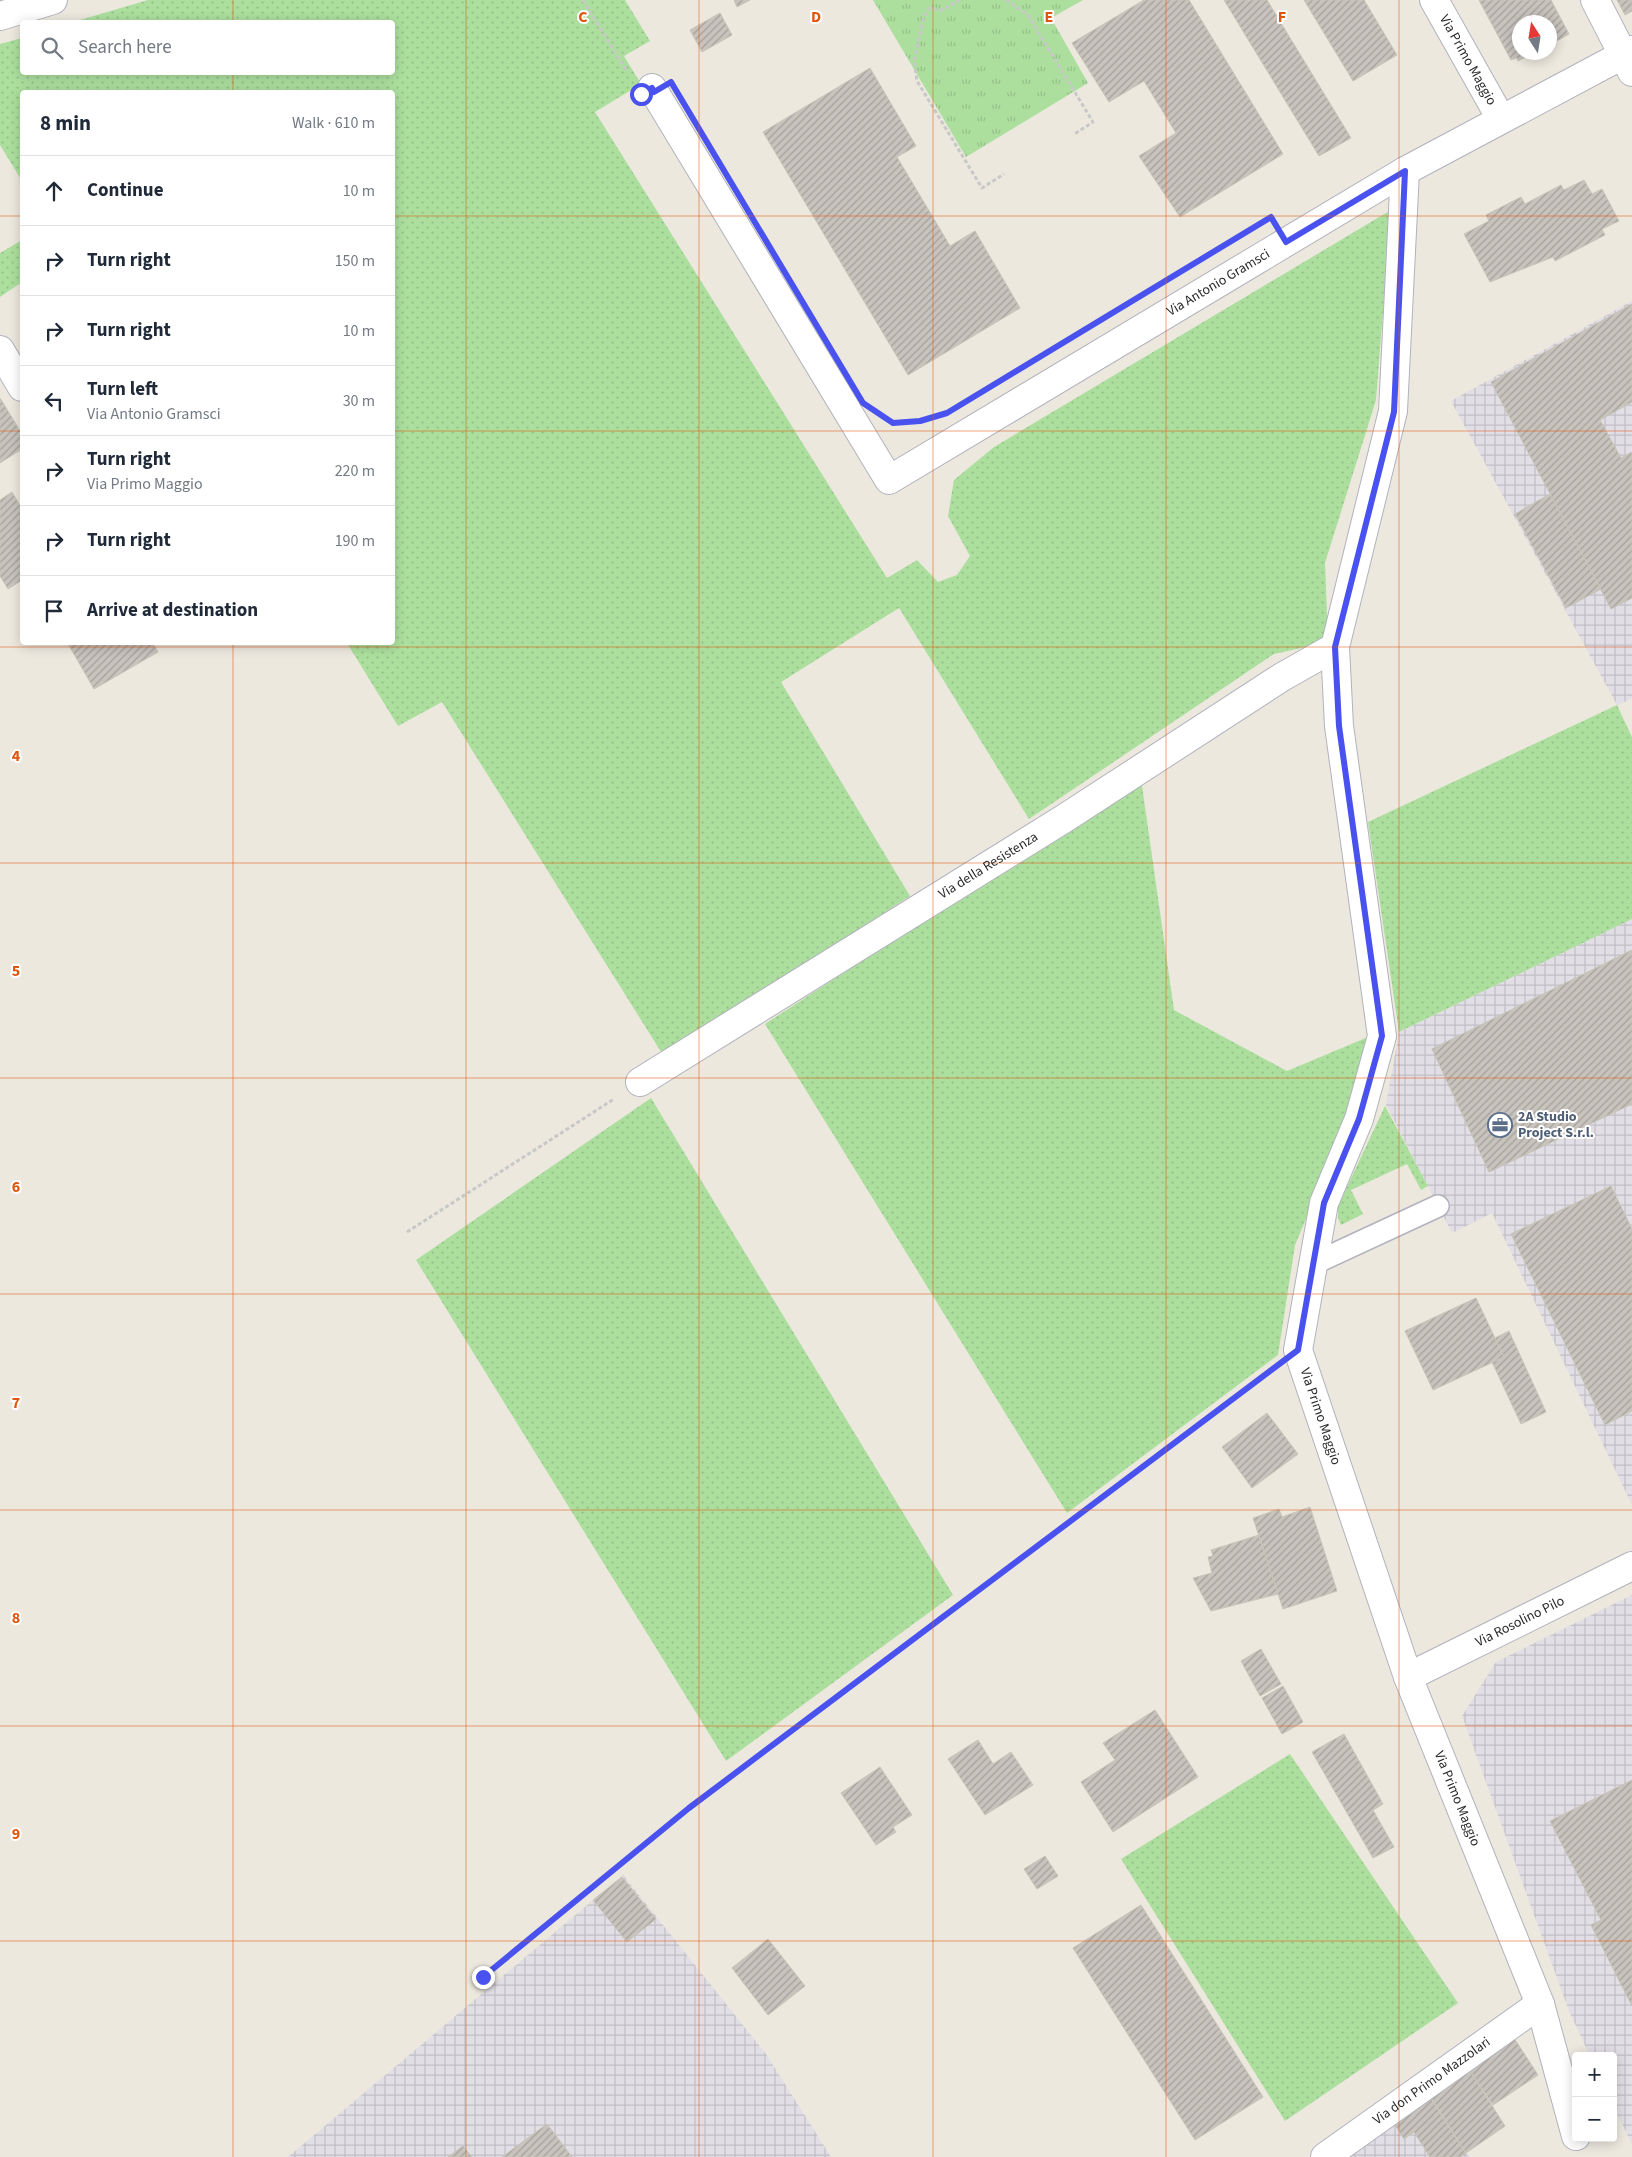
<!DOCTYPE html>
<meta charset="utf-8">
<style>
:root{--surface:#fff;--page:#f6f6f7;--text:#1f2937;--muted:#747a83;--line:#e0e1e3}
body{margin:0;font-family:"Source Sans 3",sans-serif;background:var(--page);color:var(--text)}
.controls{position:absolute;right:15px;bottom:15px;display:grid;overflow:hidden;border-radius:5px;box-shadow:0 2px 12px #0003}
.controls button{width:45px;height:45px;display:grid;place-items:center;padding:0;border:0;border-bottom:1px solid var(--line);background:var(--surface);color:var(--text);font:25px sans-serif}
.compass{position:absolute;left:1512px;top:15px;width:45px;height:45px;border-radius:50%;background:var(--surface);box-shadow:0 2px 12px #0003;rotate:348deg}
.stop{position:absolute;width:15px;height:15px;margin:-11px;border:4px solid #4952ee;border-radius:50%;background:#fff}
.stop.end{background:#4952ee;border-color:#fff;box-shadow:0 1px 5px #0008}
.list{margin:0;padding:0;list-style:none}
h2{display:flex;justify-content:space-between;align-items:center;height:65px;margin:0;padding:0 20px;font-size:21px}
h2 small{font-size:16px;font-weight:400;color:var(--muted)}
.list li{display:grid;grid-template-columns:32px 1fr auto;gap:15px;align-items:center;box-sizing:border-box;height:70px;padding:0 20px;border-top:1px solid var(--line)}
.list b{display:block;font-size:19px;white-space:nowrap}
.list p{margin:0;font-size:16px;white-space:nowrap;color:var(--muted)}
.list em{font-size:16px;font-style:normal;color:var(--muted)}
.icon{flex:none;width:28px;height:28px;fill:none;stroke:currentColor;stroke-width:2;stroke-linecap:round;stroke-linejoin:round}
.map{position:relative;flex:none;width:1632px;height:2157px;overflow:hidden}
.search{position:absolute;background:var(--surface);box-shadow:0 2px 12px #0003;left:20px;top:20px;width:375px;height:55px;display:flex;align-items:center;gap:12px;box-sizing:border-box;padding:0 18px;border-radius:5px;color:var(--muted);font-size:19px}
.panel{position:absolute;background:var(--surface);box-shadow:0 2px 12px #0003;left:20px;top:90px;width:375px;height:555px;border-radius:5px}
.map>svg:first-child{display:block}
.industrial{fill:url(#industrial-grid)}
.grass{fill:url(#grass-dots)}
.park{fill:url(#park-tufts)}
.building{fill:url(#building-hatch);stroke:#c7c4b8}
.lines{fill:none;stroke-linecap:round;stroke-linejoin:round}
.lane-casing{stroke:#b1b2be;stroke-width:24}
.street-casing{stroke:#b1b2be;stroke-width:30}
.secondary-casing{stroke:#b1b2be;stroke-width:30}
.path{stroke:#c8c8c8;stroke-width:3;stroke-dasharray:4 2.5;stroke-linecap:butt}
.lane{stroke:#fff;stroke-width:21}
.street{stroke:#fff;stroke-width:28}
.secondary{stroke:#fff;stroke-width:28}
.route{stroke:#4952ee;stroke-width:6}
.grid{fill:none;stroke:#df570e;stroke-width:1;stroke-opacity:0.55}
.labels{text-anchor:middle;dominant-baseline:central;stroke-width:4;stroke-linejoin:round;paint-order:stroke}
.street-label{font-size:14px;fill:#2b2b2b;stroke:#fff}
.service-label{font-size:14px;font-weight:bold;fill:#4e5e75;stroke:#fff;text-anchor:start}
.grid-label{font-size:16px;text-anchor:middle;font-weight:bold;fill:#df570e;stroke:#fff;stroke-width:4;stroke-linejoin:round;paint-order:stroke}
</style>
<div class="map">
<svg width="1632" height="2157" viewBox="0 0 1632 2157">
<defs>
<pattern id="industrial-grid" width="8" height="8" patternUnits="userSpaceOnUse" patternTransform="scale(1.25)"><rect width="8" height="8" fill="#e1dee5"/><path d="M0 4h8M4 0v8" fill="none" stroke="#c1bfc5"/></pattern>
<pattern id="grass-dots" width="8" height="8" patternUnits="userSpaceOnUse" patternTransform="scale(1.25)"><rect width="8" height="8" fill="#acdf9e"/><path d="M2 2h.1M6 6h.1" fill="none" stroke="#94c088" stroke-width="1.8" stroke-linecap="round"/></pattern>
<pattern id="park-tufts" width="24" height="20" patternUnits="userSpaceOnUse" patternTransform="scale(1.25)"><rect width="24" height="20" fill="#acdf9e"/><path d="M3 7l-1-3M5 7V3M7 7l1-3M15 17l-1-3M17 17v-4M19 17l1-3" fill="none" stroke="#94c088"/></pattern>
<pattern id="building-hatch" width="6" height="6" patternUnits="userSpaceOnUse" patternTransform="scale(1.25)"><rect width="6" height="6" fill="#c8c4bd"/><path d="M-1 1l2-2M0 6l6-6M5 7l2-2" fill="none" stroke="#a39f9a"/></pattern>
</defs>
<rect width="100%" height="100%" fill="#ece8de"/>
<path class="industrial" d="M1632 301V699L1617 705 1451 401Z
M1632 919V1505L1492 1213 1452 1233 1386 1105 1399 1032Z
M1632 1595V2144L1613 2106V2056H1590L1569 2011 1462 1716 1496 1662Z
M623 1875 766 2054 831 2157H288Z
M1429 2092 1469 2157H1340Z"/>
<path class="grass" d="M148 0H625L650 41 624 56 641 84 595 112 887 578 917 560 938 582 957 575 970 556 948 516 954 480 994 447 1391 210 1376 400 1325 563 1328 642 1274 654 1029 819 899 608 781 682 910 896 663 1055 442 702 398 726 347 643 392 642V92H22V181L0 145V44L22 38V72H392V22H73Z
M22 240V282L0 297V253Z
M1617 705 1632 737V919L1399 1032 1368 822Z
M1141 779 1174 1010 1287 1071 1368 1037 1348 1120 1295 1245 1278 1355 1067 1513 765 1024Z
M651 1098 953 1595 726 1761 416 1260Z
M1385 1106 1428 1186 1421 1190 1407 1164 1351 1190 1363 1214 1341 1225 1338 1218V1206Z
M1290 1754 1458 2003 1285 2121 1121 1859Z"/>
<path class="park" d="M873 0H1083L1051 18 1088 83 966 157Z"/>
<path class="building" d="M734 0H750L737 7Z
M1144 0H1189L1283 154 1180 217 1139 156 1176 133 1144 81 1109 102 1072 43Z
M1224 0H1267L1351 138 1319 156Z
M1304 0H1364L1397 55 1353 81Z
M1479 0H1551L1569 34 1550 45V22H1520V52H1535L1518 61 1517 58 1511 60Z
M1617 0H1632V11L1625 15Z
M720 13 732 35 702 52 690 30Z
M870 68 916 146 897 157 950 246 975 231 1020 308 908 375 763 132Z
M1584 180 1592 194 1602 189 1619 221 1602 229 1605 235 1555 261 1553 257 1490 282 1464 234 1489 221 1486 215 1521 197 1525 204 1561 185 1564 190Z
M1632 304V402L1600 420 1621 458 1632 452V598L1611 609 1491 382Z
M0 398 22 434V449L0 463Z
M12 492 22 509V580L8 589 0 576V500Z
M1550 494 1601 589 1566 608 1515 514Z
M67 642H152L158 652 94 689Z
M1632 950V1104L1489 1172 1432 1049Z
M1611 1186 1632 1229V1411L1605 1425 1511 1234Z
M1476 1298 1504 1357 1433 1390 1405 1331Z
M1509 1331 1546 1412 1521 1424 1492 1362 1504 1357 1495 1338Z
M1267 1413 1298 1454 1252 1488 1222 1447Z
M1310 1507 1337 1591 1283 1609 1253 1518 1279 1509 1282 1517Z
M1259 1535 1278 1594 1211 1611 1193 1578 1212 1573 1208 1557 1213 1556 1211 1550Z
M1261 1649 1281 1684 1260 1696 1241 1661Z
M1283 1686 1303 1722 1282 1734 1262 1698Z
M1155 1710 1198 1777 1113 1832 1081 1782 1115 1760 1103 1743Z
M1344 1734 1383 1804 1373 1810 1394 1847 1373 1858 1312 1752Z
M978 1740 993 1764 1011 1752 1033 1785 985 1815 948 1759Z
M880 1767 912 1815 893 1827 896 1832 876 1845 841 1793Z
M1632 1780V2006L1591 1925 1601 1920 1550 1821Z
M1045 1856 1058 1876 1037 1889 1024 1869Z
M622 1877 656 1919 627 1942 593 1900Z
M1141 1905 1263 2097 1195 2140 1073 1948Z
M768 1939 805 1986 768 2015 732 1968Z
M1514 2038 1538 2075 1493 2105 1468 2068Z
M1468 2068 1505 2126 1466 2153 1429 2094Z
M1428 2094 1466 2154 1460 2157H1430L1414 2132 1404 2139 1392 2120Z
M547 2124 572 2157H502Z
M463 2146 472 2157H448Z"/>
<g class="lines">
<defs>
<path id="lane" d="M1313 1264 1438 1206"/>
<g id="street">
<path id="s1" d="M1434 0 1501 119"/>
<path d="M1595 0 1632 72"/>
<path id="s2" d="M652 88 889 480 1405 171 1632 50"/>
<path id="s3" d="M1405 171 1393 411 1335 647 1339 726 1382 1036 1359 1119 1324 1203 1298 1350 1408 1677 1540 2004 1576 2136"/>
<path d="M0 350 22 387"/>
<path id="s4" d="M640 1082 1065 818 1282 677 1335 647"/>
<path id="s5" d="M1408 1677 1632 1566"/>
<path id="s6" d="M1325 2157 1540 2004"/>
</g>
<path id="secondary" d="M0 16 53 0"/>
</defs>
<use href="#lane" class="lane-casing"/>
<use href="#street" class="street-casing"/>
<use href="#secondary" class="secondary-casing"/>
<path class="path" d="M583 0 626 70
M960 0 942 10 929 8 924 16 914 61 917 81 982 188 1004 174
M1006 0 1028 15 1093 122 1073 135
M892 422 921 421
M407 1232 614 1099
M483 1977 689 1808 1270 1371"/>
<use href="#lane" class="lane"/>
<use href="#street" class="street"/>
<use href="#secondary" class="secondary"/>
</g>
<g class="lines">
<path class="route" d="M483 1977 689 1808 1298 1350 1324 1203 1359 1119 1382 1036 1339 726 1335 647 1394 412 1405 171 1286 242 1271 217 947 413 920 421 893 423 863 403 671 82 654 92 652 88 641 94"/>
</g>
<path class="grid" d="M233 0V22M466 0V2157M699 0V2157M933 0V2157M1166 0V2157M1399 0V2157M233 72V92M0 216H22M392 216H1632M0 431H22M392 431H1632M233 642V2157M0 647H1632M0 863H1632M0 1078H1632M0 1294H1632M0 1510H1632M0 1726H1632M0 1941H1632"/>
<defs>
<symbol id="office-ring" viewBox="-11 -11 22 22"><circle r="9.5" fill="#fff" stroke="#5c6f8a" stroke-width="1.5"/><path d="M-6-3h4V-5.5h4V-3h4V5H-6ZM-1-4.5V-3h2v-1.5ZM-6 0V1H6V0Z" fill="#5c6f8a"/></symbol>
</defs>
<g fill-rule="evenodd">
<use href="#office-ring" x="1486" y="1111" width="28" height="28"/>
</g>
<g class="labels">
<g class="street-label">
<text stroke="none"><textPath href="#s1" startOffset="69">Via Primo Maggio</textPath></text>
<text stroke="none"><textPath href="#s2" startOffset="842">Via Antonio Gramsci</textPath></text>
<text stroke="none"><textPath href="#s4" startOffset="410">Via della Resistenza</textPath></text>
<text stroke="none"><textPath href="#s3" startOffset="1272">Via Primo Maggio</textPath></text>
<text stroke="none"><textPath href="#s5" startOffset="125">Via Rosolino Pilo</textPath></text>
<text stroke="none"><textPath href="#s3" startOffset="1678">Via Primo Maggio</textPath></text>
<text stroke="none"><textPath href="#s6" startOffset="131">Via don Primo Mazzolari</textPath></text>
</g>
<g class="service-label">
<text x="1518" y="1117">2A Studio<tspan x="1518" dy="16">Project S.r.l.</tspan></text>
</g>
</g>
<g class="grid-label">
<text x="583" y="22">C</text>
<text x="816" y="22">D</text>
<text x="1049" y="22">E</text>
<text x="1282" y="22">F</text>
<text x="16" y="761">4</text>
<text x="16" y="976">5</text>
<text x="16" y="1192">6</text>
<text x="16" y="1408">7</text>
<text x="16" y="1623">8</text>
<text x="16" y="1839">9</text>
</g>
</svg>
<div class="controls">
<button>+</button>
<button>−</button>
</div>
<svg class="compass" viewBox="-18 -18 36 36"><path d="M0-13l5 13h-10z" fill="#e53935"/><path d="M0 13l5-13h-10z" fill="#747a83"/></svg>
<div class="stop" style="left:641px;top:94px"></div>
<div class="stop end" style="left:483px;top:1977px"></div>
<div class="search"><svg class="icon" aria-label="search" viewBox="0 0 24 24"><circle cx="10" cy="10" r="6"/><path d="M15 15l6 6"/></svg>Search here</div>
<section class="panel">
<h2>8 min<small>Walk · 610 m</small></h2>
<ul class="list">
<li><svg class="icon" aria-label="ahead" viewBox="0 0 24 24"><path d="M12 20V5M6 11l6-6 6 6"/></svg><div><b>Continue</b></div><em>10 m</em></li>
<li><svg class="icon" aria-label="right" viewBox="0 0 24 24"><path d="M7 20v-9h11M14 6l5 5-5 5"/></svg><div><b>Turn right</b></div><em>150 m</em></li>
<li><svg class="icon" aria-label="right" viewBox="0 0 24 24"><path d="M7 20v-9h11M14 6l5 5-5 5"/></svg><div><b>Turn right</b></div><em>10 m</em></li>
<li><svg class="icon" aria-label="left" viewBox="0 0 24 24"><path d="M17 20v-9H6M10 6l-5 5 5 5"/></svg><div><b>Turn left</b><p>Via Antonio Gramsci</p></div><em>30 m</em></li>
<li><svg class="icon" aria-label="right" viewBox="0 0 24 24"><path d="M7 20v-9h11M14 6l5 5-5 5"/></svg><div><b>Turn right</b><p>Via Primo Maggio</p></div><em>220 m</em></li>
<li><svg class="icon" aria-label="right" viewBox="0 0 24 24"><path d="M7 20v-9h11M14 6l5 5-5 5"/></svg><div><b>Turn right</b></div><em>190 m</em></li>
<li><svg class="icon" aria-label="arrive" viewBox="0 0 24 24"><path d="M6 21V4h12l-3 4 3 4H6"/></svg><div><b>Arrive at destination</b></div></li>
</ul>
</section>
</div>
